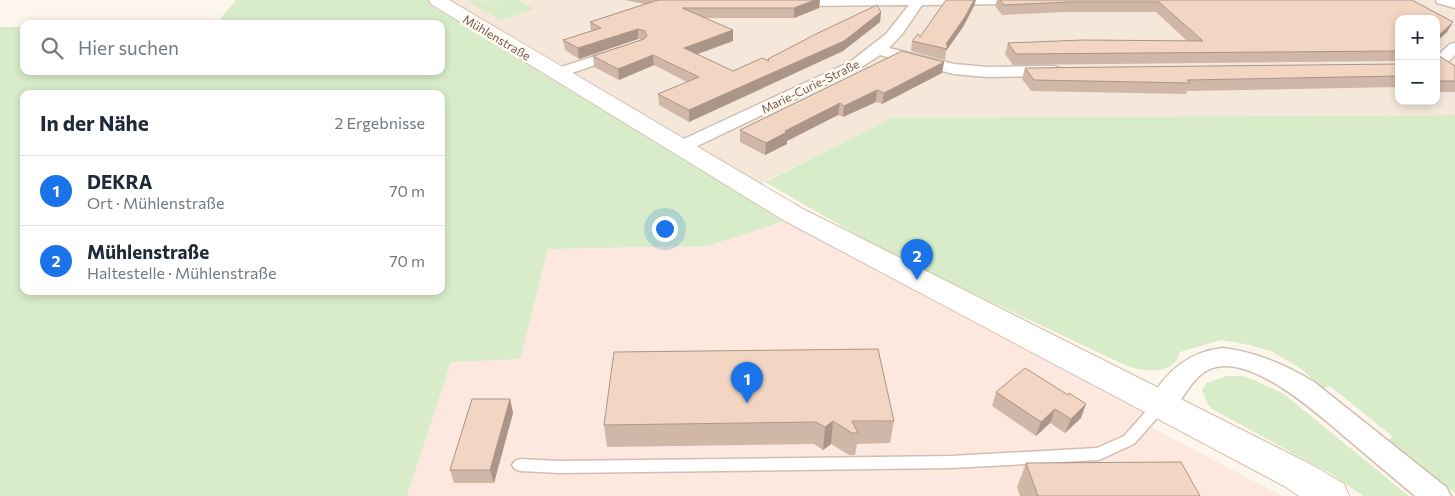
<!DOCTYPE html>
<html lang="de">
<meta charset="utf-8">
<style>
:root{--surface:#fff;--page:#f2f2f3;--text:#1f2937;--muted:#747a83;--line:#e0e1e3;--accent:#1a73e8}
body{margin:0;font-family:Commissioner,sans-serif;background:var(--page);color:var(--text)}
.controls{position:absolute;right:15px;top:15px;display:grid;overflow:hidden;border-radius:10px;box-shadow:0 2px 8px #0003}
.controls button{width:45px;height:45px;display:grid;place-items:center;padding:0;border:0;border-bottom:1px solid var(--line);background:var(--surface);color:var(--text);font:25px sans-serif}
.you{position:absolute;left:664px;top:228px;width:18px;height:18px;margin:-12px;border:4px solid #fff;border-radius:50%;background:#1a73e8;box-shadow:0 0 0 8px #1a73e833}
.badge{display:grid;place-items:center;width:32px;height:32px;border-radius:50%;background:var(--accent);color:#fff;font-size:16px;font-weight:700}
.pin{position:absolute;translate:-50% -41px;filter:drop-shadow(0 1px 2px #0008)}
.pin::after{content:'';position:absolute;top:26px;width:18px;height:15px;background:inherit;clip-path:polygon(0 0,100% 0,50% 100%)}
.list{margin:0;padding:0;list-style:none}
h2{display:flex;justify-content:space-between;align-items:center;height:65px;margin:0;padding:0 20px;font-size:21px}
h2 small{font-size:16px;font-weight:400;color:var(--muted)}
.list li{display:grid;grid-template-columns:32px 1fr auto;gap:15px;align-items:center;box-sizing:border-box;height:70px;padding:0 20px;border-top:1px solid var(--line)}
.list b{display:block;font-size:19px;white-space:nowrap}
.list p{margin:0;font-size:16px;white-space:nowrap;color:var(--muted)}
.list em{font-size:16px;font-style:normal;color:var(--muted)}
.icon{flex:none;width:28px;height:28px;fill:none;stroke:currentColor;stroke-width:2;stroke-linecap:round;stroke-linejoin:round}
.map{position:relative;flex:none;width:1455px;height:496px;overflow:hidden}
.search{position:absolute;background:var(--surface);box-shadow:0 2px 8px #0003;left:20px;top:20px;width:425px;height:55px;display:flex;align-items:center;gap:12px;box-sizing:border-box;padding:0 18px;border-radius:10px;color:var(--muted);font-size:19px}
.panel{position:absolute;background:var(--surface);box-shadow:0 2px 8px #0003;left:20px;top:90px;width:425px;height:205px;border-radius:10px}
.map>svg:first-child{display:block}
.residential{fill:#f5e8da;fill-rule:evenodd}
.commercial{fill:#fde8e0}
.green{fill:#d8ecc9;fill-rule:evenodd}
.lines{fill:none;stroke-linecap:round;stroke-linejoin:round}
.lane-casing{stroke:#d1beb0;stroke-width:3}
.street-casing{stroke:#d1beb0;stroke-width:3}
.secondary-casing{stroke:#d6c0b0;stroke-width:2}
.lane{fill:#fff;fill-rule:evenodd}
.street{fill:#fff;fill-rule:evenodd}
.secondary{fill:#fff;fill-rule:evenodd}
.wall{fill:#d1b7a8}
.shaded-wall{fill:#aa9588}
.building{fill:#f3d5c3;stroke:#aa9588}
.labels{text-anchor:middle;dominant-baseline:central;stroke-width:5;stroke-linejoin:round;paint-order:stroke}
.far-street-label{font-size:12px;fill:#7a5c4d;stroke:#fffaf3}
</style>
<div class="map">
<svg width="1455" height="496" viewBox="0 0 1455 496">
<rect width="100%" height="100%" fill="#fdf6ec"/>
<path class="residential" d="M448 0H1455V115L892 118 758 185ZM1399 19H1436V101H1399Z"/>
<path class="commercial" d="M787 220 1161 409 1149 426 1282 496H407L451 362 520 358 548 249 708 246Z"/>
<path class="green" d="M236 0H428L787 220 708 246 548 249 520 359 451 362 407 496H0V27H24V71H441V24H216ZM24 94H441V291H24Z
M518 0 535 9 501 20 467 1Z
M1455 115V493L1386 440 1393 437 1330 386 1324 388 1298 367 1273 352 1250 345 1221 340 1180 352C1174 375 1147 372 1129 367L888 253 765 182 892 118Z
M1226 376H1242L1254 380 1284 394 1409 496H1363L1333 475 1212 409 1208 404 1202 390 1207 383Z"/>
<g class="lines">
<defs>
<path id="lane" d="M1161 399 1166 400 1168 404 1166 408 1134 444 1099 460 951 468 560 473 520 471 515 469 512 465 515 461 520 459 560 461 951 456 1097 448 1124 436 1156 400Z"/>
<path id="street" d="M786 0H1033L1027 4 922 5 903 33 889 48 954 64 987 67 1054 66 1059 68 1062 71 1059 74 1054 76 987 77 954 74 880 55 860 68 687 151 681 152 675 151 672 147 675 143 850 62 886 34 909 5 791 6 786 5 784 2Z
M1436 0H1455V8L1437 3Z
M1455 43V55L1446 64 1436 67V57L1450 44Z
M620 48 625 49 627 52 625 55 557 78 552 76 549 73 552 70Z
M1223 348C1256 352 1286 365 1314 382L1446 487 1451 496H1415C1394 478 1372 460 1351 442 1322 418 1249 349 1208 370 1190 379 1182 404 1170 411 1164 415 1158 413 1152 411L1148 404C1164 373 1187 352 1223 348Z"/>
<path id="secondary" d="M429 0H449L803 209 1312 465 1344 484 1349 496H1299L1286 487 785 221 431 4Z"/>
</defs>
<use href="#lane" class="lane-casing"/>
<use href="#street" class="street-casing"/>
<use href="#secondary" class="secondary-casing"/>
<use href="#lane" class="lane"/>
<use href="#street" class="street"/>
<use href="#secondary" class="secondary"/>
</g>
<path class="wall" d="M625 0H820L819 8 794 18H704L733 41 697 54 733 71 768 60V59L881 12 880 22 843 51 689 122 659 105 658 94 687 82 654 65 619 80 594 67 593 56 642 40 638 39 579 59 565 50 563 40 591 31 590 22 644 4Z
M997 0H1412L1453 22 1447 32 1436 42V19H1399V61L1013 65 1005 54 1008 43 1083 40 1187 41 1156 12H1066L1002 15 995 6Z
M974 6 963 27 946 51 945 60 911 51 912 41Z
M1436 54 1455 66V92H1436Z
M944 62 942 73 882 104 876 102 843 117 838 115 787 141V144L765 155 740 142V130Z
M1399 64V87L1187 91 1186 94 1031 91 1022 79 1025 68Z
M1025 368 1081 418 1065 433 1050 423 1036 436 992 406 996 392Z
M510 399 513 413 494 483H454L450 470Z
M894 421 890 443 857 444 855 455H849L831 444 823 450 814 444 607 447 604 425Z
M1026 463 1200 496H1020L1017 487Z"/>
<path class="shaded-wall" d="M815 0H820L819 8 794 18V8Z
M974 0H976L974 6 963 27 946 51V44Z
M881 12 880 22 843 51 689 122V110Z
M1453 22 1447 32 1436 42V38Z
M638 29V39L579 59 578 48Z
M733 30V41L684 59V48Z
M653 55 654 65 619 80 618 69Z
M944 62 942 73 882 104 884 93Z
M877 90 876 102 843 117 844 106Z
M840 103 838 115 787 141V144L765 155 766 143 785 131Z
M510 399 513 413 494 483 490 470Z
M1086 404 1081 418 1065 433 1071 419Z
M1055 409 1050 423 1036 436 1041 422Z
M833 421 831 444 823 450 825 427Z"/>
<path class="building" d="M658 0H815L794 8H682L733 30 684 48 733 71 762 58 769 61 768 59 816 34 877 5 881 12 844 41 689 110 658 94 699 77 653 55 618 69 593 56 644 39 647 36 645 31 638 29 578 48 563 40 601 28 590 22Z
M946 0H974L965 17 946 44H947V49L912 41 918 34 920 37Z
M1000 0H1412L1453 22 1436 38V19H1399V51L1016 54 1008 43 1083 40 1203 41 1159 2H1069L1004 5Z
M902 51 944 62 884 93 877 90 844 106 840 103 785 131 787 132 766 143 740 130Z
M1436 54 1455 66V81H1436Z
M1399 64V76L1187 80 1190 83 1034 80 1025 68Z
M878 349 894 421H852L858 433H852L833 421 825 427 816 422 604 425 614 352Z
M1025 368 1068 395 1069 393 1086 404 1071 419 1055 409 1041 422 996 392Z
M472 399H510L490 470H450Z
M1181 462 1200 496H1038L1026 463Z"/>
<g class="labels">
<g class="far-street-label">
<text transform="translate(497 37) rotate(31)">Mühlenstraße</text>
<text transform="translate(810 86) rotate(-26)">Marie-Curie-Straße</text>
</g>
</g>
</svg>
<div class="controls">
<button>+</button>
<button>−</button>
</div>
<div class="you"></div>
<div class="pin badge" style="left:747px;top:403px">1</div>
<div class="pin badge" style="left:917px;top:280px">2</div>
<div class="search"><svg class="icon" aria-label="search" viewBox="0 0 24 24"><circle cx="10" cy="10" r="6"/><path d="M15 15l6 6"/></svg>Hier suchen</div>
<section class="panel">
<h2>In der Nähe<small>2 Ergebnisse</small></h2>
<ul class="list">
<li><span class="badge">1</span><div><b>DEKRA</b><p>Ort · Mühlenstraße</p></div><em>70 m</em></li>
<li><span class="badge">2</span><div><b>Mühlenstraße</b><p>Haltestelle · Mühlenstraße</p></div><em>70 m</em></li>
</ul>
</section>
</div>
